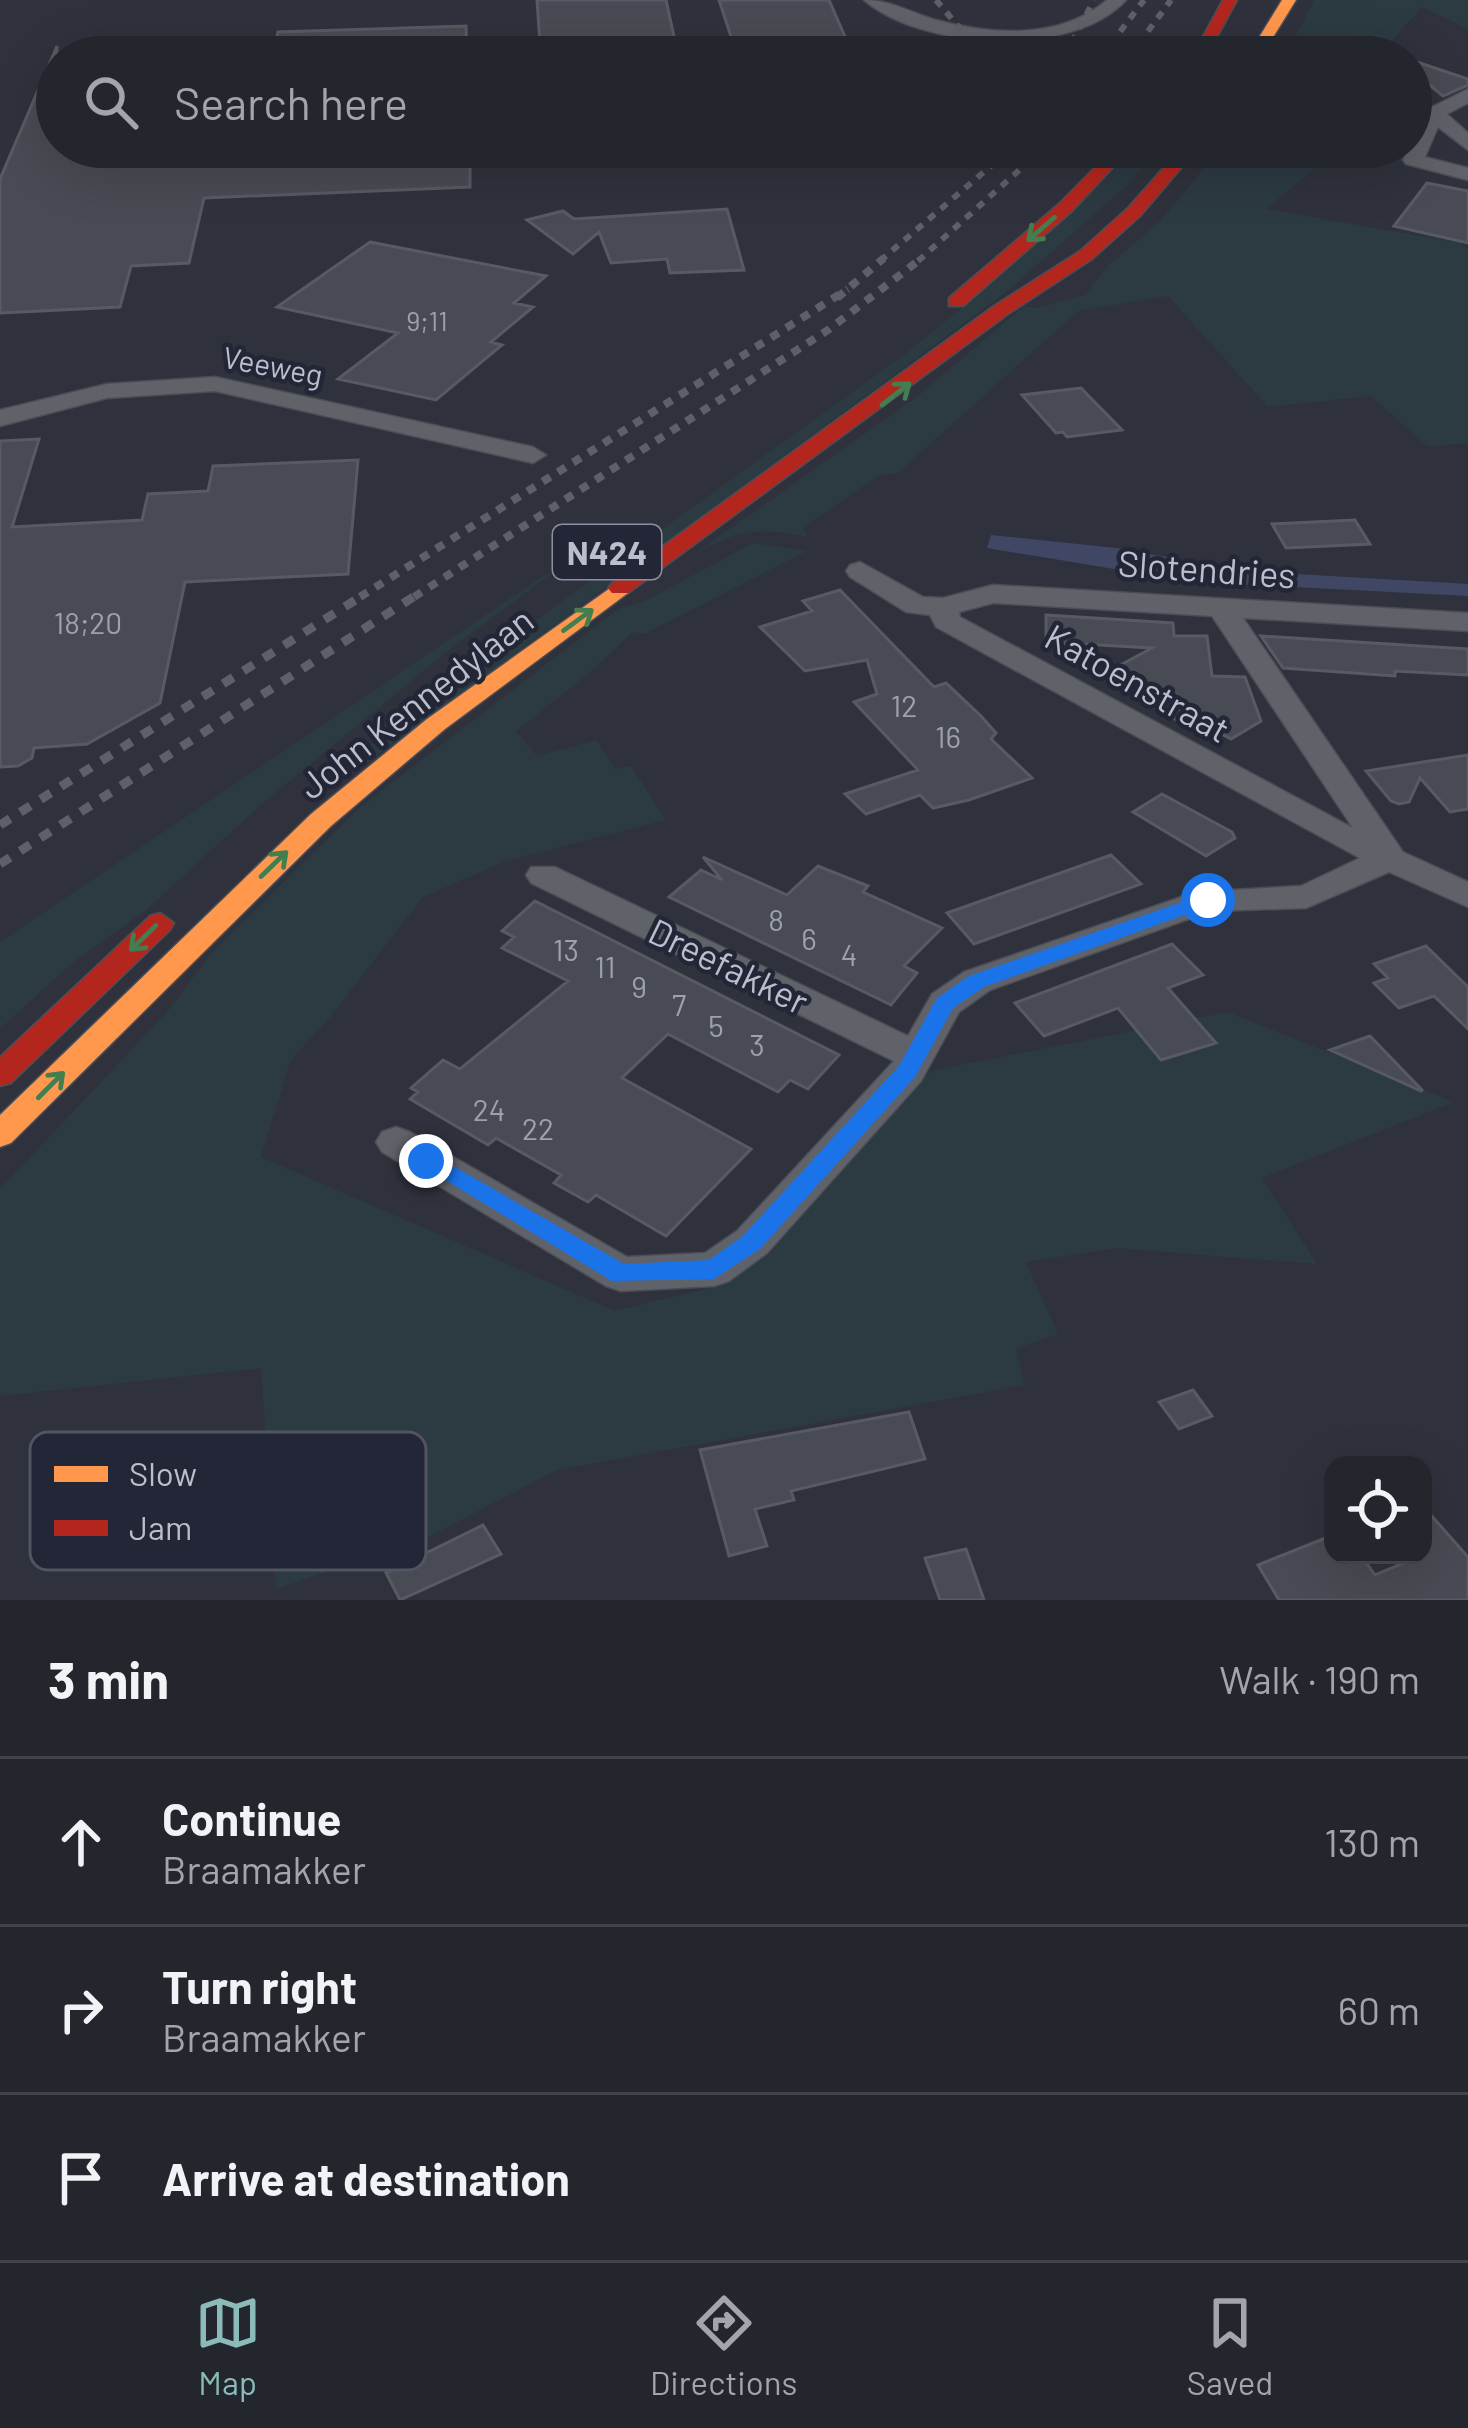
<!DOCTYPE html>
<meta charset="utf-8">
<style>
:root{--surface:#23262d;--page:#2f3239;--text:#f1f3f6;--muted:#a3a5aa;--line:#404349;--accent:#8bbbb9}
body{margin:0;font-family:Barlow,sans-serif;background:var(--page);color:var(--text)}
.controls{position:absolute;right:36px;bottom:36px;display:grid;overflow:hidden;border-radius:24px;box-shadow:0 12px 48px #0002}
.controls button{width:108px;height:108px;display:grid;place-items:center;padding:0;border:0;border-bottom:3px solid var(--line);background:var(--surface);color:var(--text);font:60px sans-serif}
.stop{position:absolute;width:36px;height:36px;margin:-27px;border:9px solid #1a73e8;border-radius:50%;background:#fff}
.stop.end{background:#1a73e8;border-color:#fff;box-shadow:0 3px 12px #0008}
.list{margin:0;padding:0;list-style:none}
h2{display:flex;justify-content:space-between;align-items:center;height:156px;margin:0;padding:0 48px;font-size:51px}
h2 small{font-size:39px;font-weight:400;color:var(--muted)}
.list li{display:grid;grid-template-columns:78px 1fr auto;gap:36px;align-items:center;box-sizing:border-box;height:168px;padding:0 48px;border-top:3px solid var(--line)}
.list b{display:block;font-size:45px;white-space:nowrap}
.list p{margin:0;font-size:39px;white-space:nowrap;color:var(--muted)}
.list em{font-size:39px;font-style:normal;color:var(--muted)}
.icon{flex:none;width:66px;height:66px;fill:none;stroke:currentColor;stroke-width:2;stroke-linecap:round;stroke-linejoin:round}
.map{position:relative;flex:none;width:1468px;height:1600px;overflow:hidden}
.search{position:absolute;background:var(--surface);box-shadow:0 12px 48px #0002;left:36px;right:36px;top:36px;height:132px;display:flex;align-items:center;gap:30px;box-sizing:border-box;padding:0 42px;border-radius:66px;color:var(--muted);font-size:45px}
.sheet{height:660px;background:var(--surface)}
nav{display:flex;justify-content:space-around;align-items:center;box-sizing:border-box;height:168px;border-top:3px solid var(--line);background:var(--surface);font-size:33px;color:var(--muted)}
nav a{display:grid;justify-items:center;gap:6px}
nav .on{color:var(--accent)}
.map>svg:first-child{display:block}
.green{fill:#2c3a42}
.water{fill:#3f4765}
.building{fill:#484b53;stroke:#585a63;stroke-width:3}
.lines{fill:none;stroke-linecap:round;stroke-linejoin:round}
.street-casing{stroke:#4b4d55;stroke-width:3}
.slow-casing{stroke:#4c4e57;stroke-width:3}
.jam-casing{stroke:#4c4e57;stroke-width:3}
.street{fill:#60626a;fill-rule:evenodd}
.slow{fill:#ff974d;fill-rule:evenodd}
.jam{fill:#b3261e;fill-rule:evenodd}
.rail-far2{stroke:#5e6068;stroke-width:6;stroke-dasharray:8 8;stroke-linecap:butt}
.rail-far1{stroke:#5e6068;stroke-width:8;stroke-dasharray:9 9;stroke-linecap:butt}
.rail{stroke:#5e6068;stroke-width:9;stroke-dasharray:12 12;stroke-linecap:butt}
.oneway{stroke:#427e50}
.route{fill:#1a73e8}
.labels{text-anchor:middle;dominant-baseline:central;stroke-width:9;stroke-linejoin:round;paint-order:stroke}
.far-number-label{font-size:27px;fill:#9ea1ad}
.far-street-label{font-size:30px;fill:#bbbecb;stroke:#222637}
.number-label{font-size:30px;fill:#9ea1ad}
.shield{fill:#222637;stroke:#8d909f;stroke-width:3}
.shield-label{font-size:33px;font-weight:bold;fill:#bbbecb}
.street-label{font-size:36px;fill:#bbbecb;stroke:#222637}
.key{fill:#222637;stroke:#505463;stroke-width:3}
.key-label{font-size:33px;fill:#bbbecb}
</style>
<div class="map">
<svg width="1468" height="1600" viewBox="0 0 1468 1600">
<rect width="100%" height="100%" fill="#2f323c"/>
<path class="green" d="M1314 0H1468V29L1422 7 1377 57H1285Z
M1136 147H1160L1128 184 1009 290 352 774 371 745 464 672 904 355 974 298Z
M1223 147H1407L1401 161H1323L1266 209 1461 243 1468 250V443L1428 447 1371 396 1268 407 1168 296 1078 311 898 473 878 476 803 528 808 537C756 527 740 530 694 554L918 396 1024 306 1036 308 1085 295 1107 267 1158 223Z
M753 543 807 551 644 634 633 632 586 676 516 731 537 756 597 740 615 769 631 766 666 820 506 861 423 897 331 1016 291 1060 261 1157 615 1311 716 1286 930 1071 1228 1012 1454 1102 1262 1178 1317 1264 1117 1248 1026 1262 1058 1334 1016 1349 1025 1385 557 1470 427 1538 276 1589 261 1368 0 1396V1189L167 1012 209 956 360 807 618 609 645 601Z
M591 544 445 653 262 804 144 912 72 963 0 1029V942Z"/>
<path class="water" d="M991 535 1116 548 1245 571 1468 584V596L1237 584 1224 576 1114 569 987 548Z"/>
<path class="building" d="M537 0H666L675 41 540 44Z
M719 0H829L850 48 736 52Z
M466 26 467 57H273L278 32Z
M57 46V147H470V187L204 198 189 263 131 266 120 307 0 313V179Z
M1411 60 1468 79V85L1443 96 1411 70Z
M1427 183 1468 191V243L1394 226Z
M727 209 744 270 670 273 667 259 611 263 599 232 573 254 527 220 563 211 574 219Z
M370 242 546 276 514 303 533 307 491 342 502 345 436 400 338 379 398 333 277 307Z
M1081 388 1122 430 1067 437 1063 432 1056 433 1022 395Z
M39 439 12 527 142 520 148 494 208 491 213 466 358 460 348 574 185 582 160 703 87 744 34 748 32 758 18 766 0 767V441Z
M1355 520 1370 544 1286 548 1272 524Z
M840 590 934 687 946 683 981 716 996 733 991 739 1032 778 969 800 933 808 920 795 866 814 845 794 918 770 854 702 877 694 867 660 805 671 760 627 812 611 803 601Z
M1046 615 1173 623 1174 636H1207L1212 676 1245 677 1261 721 1231 739 1216 731 1206 737 1100 676 1152 648 1046 642Z
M1261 636 1468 649V675L1395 671V676L1283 668Z
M1468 755V809L1450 812 1420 778 1409 802 1399 804 1391 801 1366 771Z
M1162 794 1232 832 1235 838 1206 856 1133 812Z
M1111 855 1141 884 974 944 947 913Z
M703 857 787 895 818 866 868 886 863 892 942 928 904 966 917 973 891 1005 669 897 701 870 722 880Z
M535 901 839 1055 808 1089 790 1080 778 1092 668 1034 622 1078 751 1149 666 1236 596 1195 588 1202 554 1183 561 1175 496 1138 488 1145 410 1099 418 1092 411 1088 443 1060 460 1069 568 981 502 948 514 937 502 931Z
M1172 944 1203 975 1168 988 1216 1043 1161 1060 1118 1008 1044 1036 1015 1003Z
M1426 946 1468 987V1029L1434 996 1399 1008 1374 983 1388 978 1374 964Z
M1370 1036 1422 1090 1421 1091 1330 1050Z
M1193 1390 1212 1416 1179 1429 1159 1402Z
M909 1412 925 1459 791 1491 794 1500 755 1509 767 1546 729 1556 700 1450Z
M1423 1506 1468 1557V1600H1279L1258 1565 1333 1535V1555H1361L1375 1575 1423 1555Z
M483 1525 501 1554 400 1600 386 1573Z
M966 1549 984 1600H940L925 1558Z"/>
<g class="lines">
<defs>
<path id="street" d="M864 0C891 0 911 13 936 20 992 35 1060 40 1107 0H1126C1072 59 923 50 864 0Z
M1468 89V103L1447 114 1468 133V150L1438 127 1425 157 1468 168V180L1406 164 1403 160 1428 109Z
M215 377 533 447 546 455 533 463 215 391 107 398 0 426V410L107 384Z
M860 562 923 597 943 598 993 585 1468 613V631L1243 618 1403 852 1468 882V907L1389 872 1306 908 1211 911 990 990 959 1012 921 1081 767 1253 729 1281 714 1286 621 1291 606 1286 382 1152 376 1142 382 1132 396 1127 410 1132 627 1257 705 1253 737 1231 894 1061 531 883 526 875 531 867H555L908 1036 932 994 964 972 1196 892 1301 886 1360 858 936 627 930 615 906 612 850 577 846 571 850 565ZM993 603 1212 616 1353 828 960 617 959 612Z"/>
<path id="slow" d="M1282 0H1296L1261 57H1247Z
M620 581 628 583 632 588 628 593 445 729 331 826 11 1143 0 1147V1115L311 814 427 719Z"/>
<path id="jam" d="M1223 0H1237L1206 57H1192Z
M1115 147H1132L1072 211 963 306H949V298L1060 203Z
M1182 147H1199L1140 216 1092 259 1008 314 628 593H612L608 588 612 583 994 306 1080 251 1128 208Z
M160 913 174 923 170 930 11 1083 0 1086V1057L150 916Z"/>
</defs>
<use href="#street" class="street-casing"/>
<use href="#slow" class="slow-casing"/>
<use href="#jam" class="jam-casing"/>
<use href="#street" class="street"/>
<use href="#slow" class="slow"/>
<use href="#jam" class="jam"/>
<path class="rail-far2" d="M936 0 984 57
M1064 57 1094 0
M1101 57 1144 0
M1129 57 1171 0
M880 261 1013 147
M918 261 1045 147"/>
<path class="rail-far1" d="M837 298 884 258
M360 597 848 289
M414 597 828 330 922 258"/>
<path class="rail" d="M0 825 365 594
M0 864 418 594"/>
</g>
<defs><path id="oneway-shaft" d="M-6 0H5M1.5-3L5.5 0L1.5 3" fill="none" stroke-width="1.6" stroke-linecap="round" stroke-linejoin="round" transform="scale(3)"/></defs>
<g class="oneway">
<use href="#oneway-shaft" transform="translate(1041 229) rotate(139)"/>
<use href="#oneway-shaft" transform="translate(896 394) rotate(-38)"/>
<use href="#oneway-shaft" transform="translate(578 620) rotate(-36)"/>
<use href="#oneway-shaft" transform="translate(274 864) rotate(-44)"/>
<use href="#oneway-shaft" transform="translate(143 938) rotate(136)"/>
<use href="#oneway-shaft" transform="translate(51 1085) rotate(-45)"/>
</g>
<path class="route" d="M1208 893 1215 895V904L984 987 953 1008 915 1077 760 1249 714 1279 612 1281 414 1161 417 1155H434L624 1264 709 1260 743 1236 899 1066 937 998 969 976Z"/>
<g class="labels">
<g class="far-number-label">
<text x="427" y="320">9;11</text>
</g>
<g class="far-street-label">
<text transform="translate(273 365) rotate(11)">Veeweg</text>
</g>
<g class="number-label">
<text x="88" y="622">18;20</text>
<text x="904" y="705">12</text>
<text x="948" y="736">16</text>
<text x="776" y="919">8</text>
<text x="809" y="938">6</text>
<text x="566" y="949">13</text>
<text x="849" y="954">4</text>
<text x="605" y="966">11</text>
<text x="639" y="986">9</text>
<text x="679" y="1004">7</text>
<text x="716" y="1025">5</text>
<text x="757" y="1044">3</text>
<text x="489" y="1109">24</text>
<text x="538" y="1128">22</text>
</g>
<rect class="shield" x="553" y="525" width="108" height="54" rx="9"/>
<g class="shield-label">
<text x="607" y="552">N424</text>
</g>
<g class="street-label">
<text transform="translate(1207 568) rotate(4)">Slotendries</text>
<text transform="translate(1138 682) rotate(29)">Katoenstraat</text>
<text transform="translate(415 702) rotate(-38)">John Kennedylaan</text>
<text transform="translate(729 965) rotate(26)">Dreefakker</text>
</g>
</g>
<rect x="30" y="1432" width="396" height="138" rx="18" class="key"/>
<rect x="54" y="1466" width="54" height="16" fill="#ff974d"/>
<rect x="54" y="1520" width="54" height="16" fill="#b3261e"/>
<g class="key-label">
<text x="129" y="1486">Slow</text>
<text x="129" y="1540">Jam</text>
</g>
</svg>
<div class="controls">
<button><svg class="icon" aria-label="locate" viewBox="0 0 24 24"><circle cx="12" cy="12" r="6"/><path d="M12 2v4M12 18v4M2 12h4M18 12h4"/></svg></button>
</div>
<div class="stop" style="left:1208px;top:900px"></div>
<div class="stop end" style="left:426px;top:1161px"></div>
<div class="search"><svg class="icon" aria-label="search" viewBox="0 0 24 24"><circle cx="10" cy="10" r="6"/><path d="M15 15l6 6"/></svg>Search here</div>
</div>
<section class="sheet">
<h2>3 min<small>Walk · 190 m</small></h2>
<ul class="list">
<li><svg class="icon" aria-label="ahead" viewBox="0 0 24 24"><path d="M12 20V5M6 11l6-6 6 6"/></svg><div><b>Continue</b><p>Braamakker</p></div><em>130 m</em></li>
<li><svg class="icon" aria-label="right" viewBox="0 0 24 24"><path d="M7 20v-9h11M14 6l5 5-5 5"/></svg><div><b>Turn right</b><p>Braamakker</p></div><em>60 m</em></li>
<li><svg class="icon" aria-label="arrive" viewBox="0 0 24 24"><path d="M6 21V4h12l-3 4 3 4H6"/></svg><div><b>Arrive at destination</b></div></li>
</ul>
</section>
<nav>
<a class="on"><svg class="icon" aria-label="map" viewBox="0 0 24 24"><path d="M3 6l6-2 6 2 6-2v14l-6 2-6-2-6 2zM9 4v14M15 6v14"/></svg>Map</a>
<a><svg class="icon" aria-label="directions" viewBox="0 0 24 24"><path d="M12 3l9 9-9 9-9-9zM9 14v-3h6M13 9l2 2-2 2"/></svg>Directions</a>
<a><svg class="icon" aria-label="saved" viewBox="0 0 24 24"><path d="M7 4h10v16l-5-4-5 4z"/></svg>Saved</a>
</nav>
